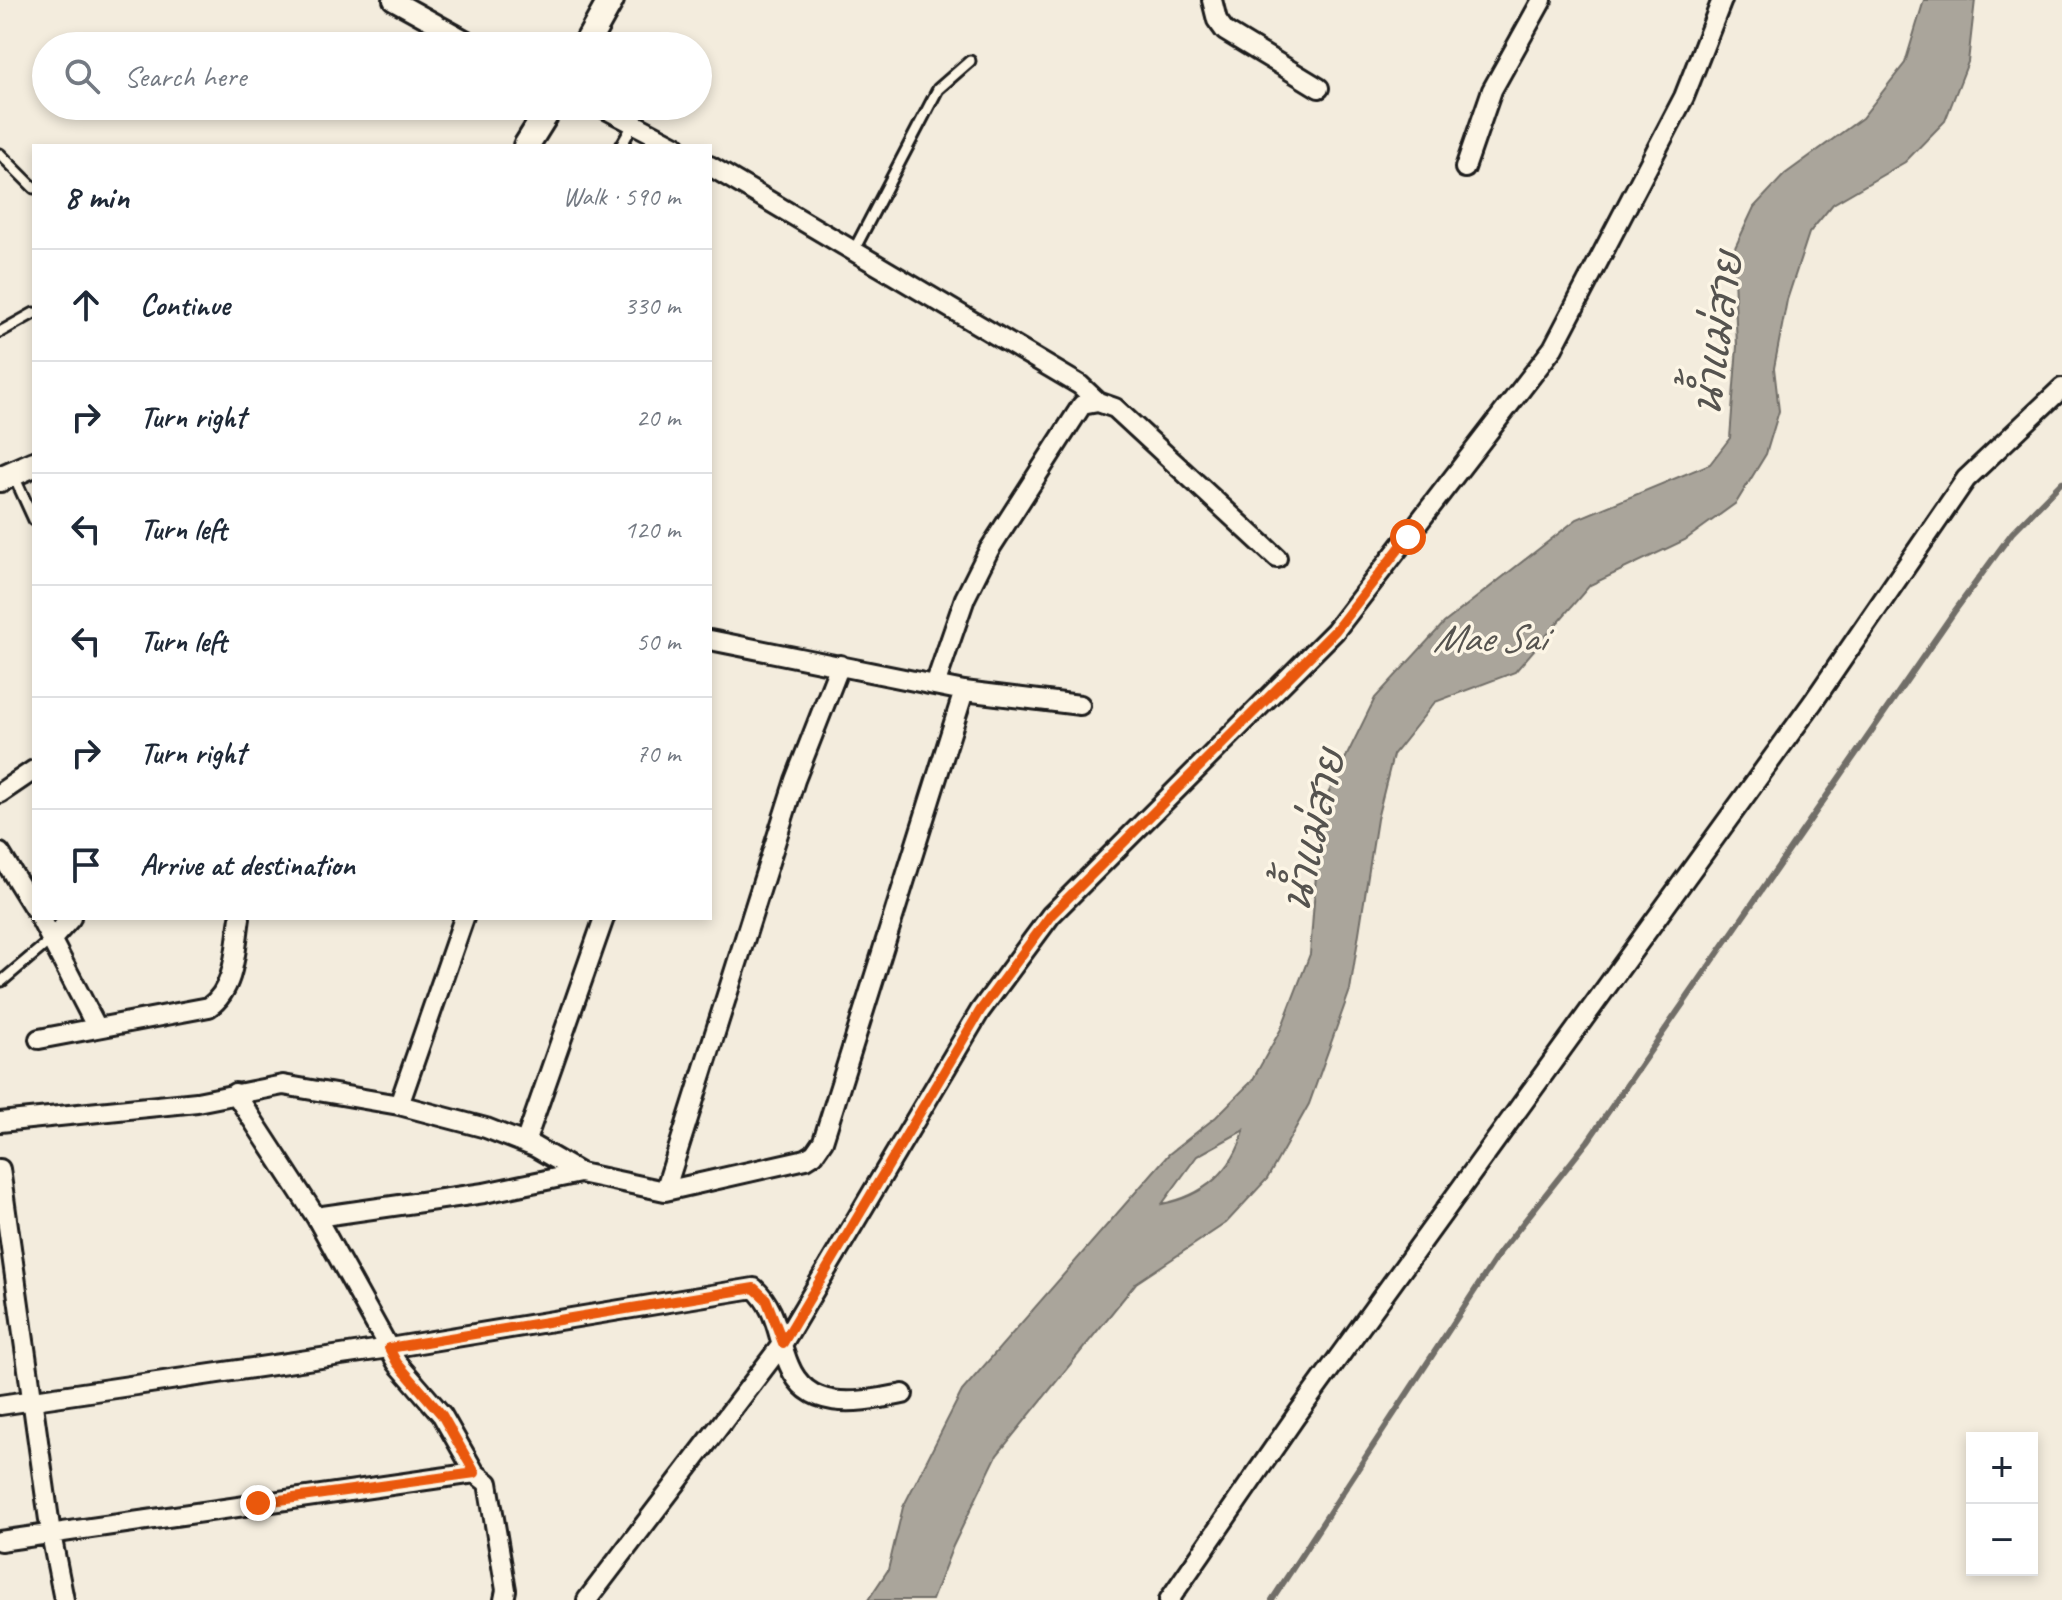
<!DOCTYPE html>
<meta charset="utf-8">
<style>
:root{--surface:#fff;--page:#f2f2f3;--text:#1f2937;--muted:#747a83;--line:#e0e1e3}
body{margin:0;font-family:Caveat,"Playpen Sans Thai",sans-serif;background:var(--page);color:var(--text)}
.controls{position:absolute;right:24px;bottom:24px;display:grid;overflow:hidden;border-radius:0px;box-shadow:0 4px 12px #0003}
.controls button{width:72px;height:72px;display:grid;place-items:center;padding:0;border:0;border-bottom:2px solid var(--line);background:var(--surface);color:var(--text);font:40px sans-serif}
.stop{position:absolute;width:24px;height:24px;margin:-18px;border:6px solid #ea580c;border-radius:50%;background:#fff}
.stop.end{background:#ea580c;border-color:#fff;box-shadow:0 2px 8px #0008}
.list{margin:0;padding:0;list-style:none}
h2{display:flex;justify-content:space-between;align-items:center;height:104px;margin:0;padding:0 32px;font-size:34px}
h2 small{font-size:26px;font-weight:400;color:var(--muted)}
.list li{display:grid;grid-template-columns:52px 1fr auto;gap:24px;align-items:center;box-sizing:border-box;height:112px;padding:0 32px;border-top:2px solid var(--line)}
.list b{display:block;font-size:30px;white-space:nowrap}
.list em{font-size:26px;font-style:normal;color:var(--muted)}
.icon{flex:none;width:44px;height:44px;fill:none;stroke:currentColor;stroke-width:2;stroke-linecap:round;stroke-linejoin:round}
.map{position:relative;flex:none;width:2062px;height:1600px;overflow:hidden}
.search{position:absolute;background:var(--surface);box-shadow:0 4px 12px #0003;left:32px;top:32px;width:680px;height:88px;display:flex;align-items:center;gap:20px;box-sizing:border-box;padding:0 28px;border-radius:44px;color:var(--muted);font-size:30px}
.panel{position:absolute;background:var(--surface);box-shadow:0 4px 12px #0003;left:32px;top:144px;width:680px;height:776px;border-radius:0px}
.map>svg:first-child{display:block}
.water{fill:#aaa59b;stroke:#716e68;stroke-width:2;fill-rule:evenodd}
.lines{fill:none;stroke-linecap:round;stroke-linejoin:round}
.stream{stroke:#716e68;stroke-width:6}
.service-casing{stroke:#1c1c1c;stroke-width:15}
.minor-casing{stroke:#1c1c1c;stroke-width:24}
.tertiary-casing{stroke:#1c1c1c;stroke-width:30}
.service{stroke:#fcf5e5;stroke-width:9}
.minor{stroke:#fcf5e5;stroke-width:18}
.tertiary{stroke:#fcf5e5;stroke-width:24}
.route{stroke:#ea580c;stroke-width:10}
.labels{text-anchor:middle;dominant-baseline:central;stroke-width:7;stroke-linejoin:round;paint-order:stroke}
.water-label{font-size:40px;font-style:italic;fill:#55534f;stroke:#fcf5e5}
</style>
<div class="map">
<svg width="2062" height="1600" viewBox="0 0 2062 1600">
<rect width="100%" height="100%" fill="#f3ecdd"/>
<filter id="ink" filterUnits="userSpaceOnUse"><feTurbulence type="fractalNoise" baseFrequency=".0125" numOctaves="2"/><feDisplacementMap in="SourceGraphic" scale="16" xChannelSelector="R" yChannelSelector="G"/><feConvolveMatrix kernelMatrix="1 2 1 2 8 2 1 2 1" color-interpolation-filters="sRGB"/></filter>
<g filter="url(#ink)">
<path class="water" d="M1924 0H1975L1968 62 1945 121 1905 162 1833 204 1809 233 1787 300 1774 368 1779 411 1766 454 1736 503 1685 540 1590 585 1515 672 1435 702 1393 755 1377 819 1350 990 1309 1104 1267 1179 1226 1223 1136 1283 997 1455 953 1546 932 1600H868L888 1570 903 1507 962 1391 1169 1154 1216 1117 1252 1081 1281 1029 1310 954 1321 808 1375 698 1444 623 1577 519 1710 464 1730 438 1737 346 1733 252 1754 207 1785 174 1862 118 1905 63ZM1244 1130C1234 1171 1203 1196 1162 1204L1197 1156Z"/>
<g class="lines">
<path class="stream" d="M1272 1600 1500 1252 1588 1141 1954 612 2012 533 2062 482"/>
<defs>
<path id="service" d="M621 146 634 123
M0 154 34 188
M855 248 938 89 970 61
M0 332 34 313
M14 476 34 520
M2 981 53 938"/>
<path id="minor" d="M393 0 476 46
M1212 0 1217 20 1225 31 1319 88
M600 106 676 146
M710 166 1080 385 1098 402
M1465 168 1492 90 1542 0
M710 640 964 691 1080 705
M935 685 965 598 989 550 1082 405 1098 402 1115 408 1277 558
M0 793 34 770
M0 853 34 908
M40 918 96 1026
M53 938 71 918
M39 1039 209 1007C236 988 235 949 240 918
M235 1093 316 1217 397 1363 442 1415 475 1473
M399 1105 464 918
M0 1122 197 1102 283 1085 399 1105 486 1128 535 1147 580 1173 665 1191 806 1159 814 1154 823 1141 964 691
M525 1143 604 918
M0 1169 51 1534 64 1600
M665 1191 795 780 840 665
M316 1217 484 1193 580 1173
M0 1405 389 1348 754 1288C778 1310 777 1337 789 1365 809 1415 863 1401 903 1394
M0 1541 475 1473 488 1483 506 1590 504 1600
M587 1600 783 1343 980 1011 1051 915 1335 631 1553 348 1684 97 1722 0
M1169 1600 1296 1416 1813 702 1966 479 2062 388"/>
<path id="tertiary" d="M585 46 611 0
M526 146 551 106
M0 479 34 464"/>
</defs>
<use href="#service" class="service-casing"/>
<use href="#minor" class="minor-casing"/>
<use href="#tertiary" class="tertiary-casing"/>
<use href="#service" class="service"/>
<use href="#minor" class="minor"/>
<use href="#tertiary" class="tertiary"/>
</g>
</g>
<g class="lines" filter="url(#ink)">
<path class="route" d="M258 1503 475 1473 442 1415 397 1363 389 1348 754 1288 766 1299 783 1343 980 1011 1051 915 1335 631 1408 537"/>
</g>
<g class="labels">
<g class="water-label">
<text transform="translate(1718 333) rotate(-82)">น้ำแม่สาย</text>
<text x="1489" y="638">Mae Sai</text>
<text transform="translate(1314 830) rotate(-77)">น้ำแม่สาย</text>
</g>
</g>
</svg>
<div class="controls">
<button>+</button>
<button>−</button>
</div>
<div class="stop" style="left:1408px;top:537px"></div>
<div class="stop end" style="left:258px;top:1503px"></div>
<div class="search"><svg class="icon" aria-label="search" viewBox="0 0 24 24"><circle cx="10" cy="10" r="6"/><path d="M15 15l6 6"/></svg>Search here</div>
<section class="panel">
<h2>8 min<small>Walk · 590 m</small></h2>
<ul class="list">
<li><svg class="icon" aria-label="ahead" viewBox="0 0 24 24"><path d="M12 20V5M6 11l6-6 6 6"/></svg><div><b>Continue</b></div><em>330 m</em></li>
<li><svg class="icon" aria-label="right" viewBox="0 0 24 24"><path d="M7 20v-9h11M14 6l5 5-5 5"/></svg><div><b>Turn right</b></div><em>20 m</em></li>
<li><svg class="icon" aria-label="left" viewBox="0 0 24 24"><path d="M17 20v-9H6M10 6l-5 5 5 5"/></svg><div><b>Turn left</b></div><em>120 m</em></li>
<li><svg class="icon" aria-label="left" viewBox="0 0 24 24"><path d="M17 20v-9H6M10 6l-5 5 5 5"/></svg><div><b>Turn left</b></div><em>50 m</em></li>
<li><svg class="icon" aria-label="right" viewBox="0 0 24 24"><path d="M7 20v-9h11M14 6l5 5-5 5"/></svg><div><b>Turn right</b></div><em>70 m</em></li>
<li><svg class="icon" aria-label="arrive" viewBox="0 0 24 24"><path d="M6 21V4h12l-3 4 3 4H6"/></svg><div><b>Arrive at destination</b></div></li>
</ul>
</section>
</div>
